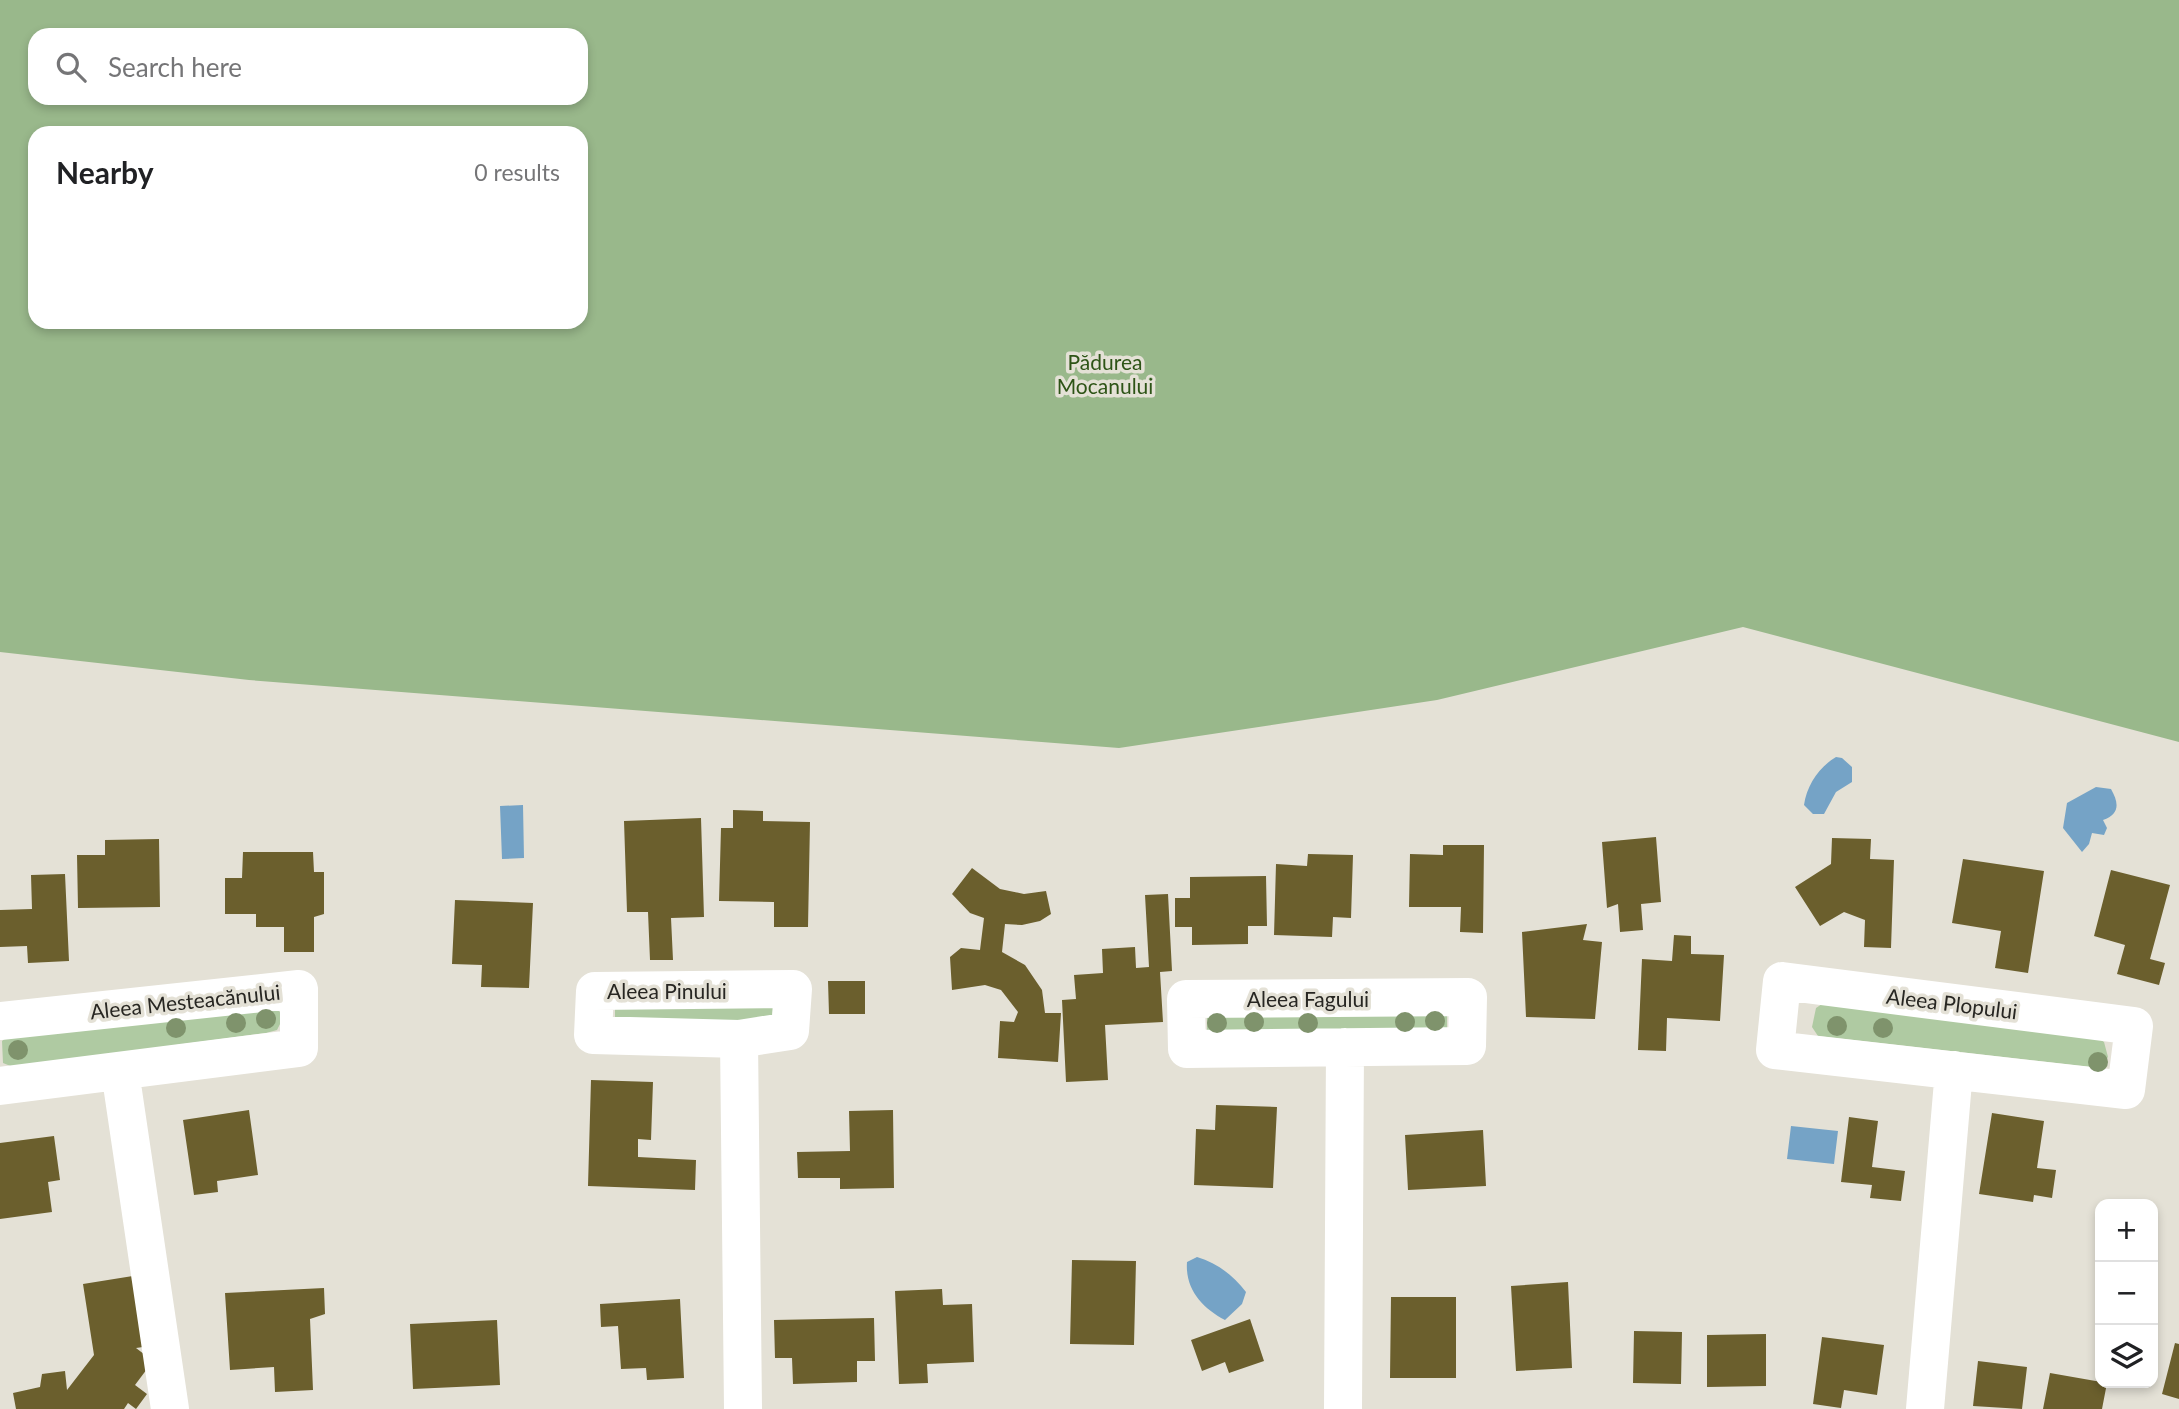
<!DOCTYPE html>
<meta charset="utf-8">
<style>
:root{--surface:#fff;--page:#f2f2f2;--text:#202124;--muted:#757577;--line:#e0e0e0}
body{margin:0;font-family:Lato,sans-serif;background:var(--page);color:var(--text)}
.controls{position:absolute;right:21px;bottom:21px;display:grid;overflow:hidden;border-radius:14px;box-shadow:0 4px 10px #0003}
.controls button{width:63px;height:63px;display:grid;place-items:center;padding:0;border:0;border-bottom:2px solid var(--line);background:var(--surface);color:var(--text);font:35px sans-serif}
.list{margin:0;padding:0;list-style:none}
h2{display:flex;justify-content:space-between;align-items:center;height:91px;margin:0;padding:0 28px;font-size:30px}
h2 small{font-size:23px;font-weight:400;color:var(--muted)}
.icon{flex:none;width:38px;height:38px;fill:none;stroke:currentColor;stroke-width:2;stroke-linecap:round;stroke-linejoin:round}
.map{position:relative;flex:none;width:2179px;height:1409px;overflow:hidden}
.search{position:absolute;background:var(--surface);box-shadow:0 4px 10px #0003;left:28px;top:28px;width:560px;height:77px;display:flex;align-items:center;gap:18px;box-sizing:border-box;padding:0 24px;border-radius:21px;color:var(--muted);font-size:26px}
.panel{position:absolute;background:var(--surface);box-shadow:0 4px 10px #0003;left:28px;top:126px;width:560px;height:203px;border-radius:21px}
.map>svg:first-child{display:block}
.green{fill:#afcaa2}
.forest{fill:#99b88b;fill-rule:evenodd}
.water{fill:#75a3c6}
.building{fill:#6b5f2d}
.lines{fill:none;stroke-linecap:round;stroke-linejoin:round}
.minor{stroke:#fff;stroke-width:38}
.tree{fill:#7f936c}
.labels{text-anchor:middle;dominant-baseline:central;stroke-width:7;stroke-linejoin:round;paint-order:stroke}
.park-label{font-size:21px;fill:#2d5416;stroke:#e4e1d6}
.street-label{font-size:21px;fill:#272622;stroke:#e4e1d6}
</style>
<div class="map">
<svg width="2179" height="1409" viewBox="0 0 2179 1409">
<rect width="100%" height="100%" fill="#e4e1d6"/>
<path class="green" d="M774 1003 771 1024 615 1018V1007Z
M1822 1004 2098 1038 2104 1042 2108 1057 2099 1068 1818 1036 1812 1027 1816 1008Z
M277 1007 283 1018 277 1030 266 1033 13 1067 3 1063 2 1041 13 1032Z
M1207 1011 1447 1012V1034H1207Z"/>
<path class="forest" d="M0 0H2179V742L1743 627 1437 700 1119 748 249 680 0 652ZM35 35H581V98H35ZM35 133H581V322H35Z"/>
<path class="water" d="M1836 757 1842 758 1852 767V782L1836 792 1824 814H1813L1804 805C1807 785 1819 767 1836 757Z
M2096 787 2111 789C2119 803 2120 814 2103 820L2107 828 2104 835 2092 833 2089 844 2082 852 2063 828 2067 803Z
M523 805 524 858 502 859 500 806Z
M1791 1126 1838 1131 1834 1164 1787 1159Z
M1197 1257C1217 1263 1233 1275 1246 1292L1242 1304 1225 1320C1202 1308 1185 1289 1187 1262Z"/>
<path class="building" d="M733 810 763 811V821L810 822 808 927H774V902L719 901 721 828H733Z
M701 818 704 917 671 918 673 960H650L648 912H627L624 821Z
M1656 837 1661 902 1641 904 1643 930 1620 932 1618 904 1607 908 1602 842Z
M1832 838 1871 839 1870 859 1894 860 1891 948 1864 947 1865 920 1844 912 1820 926 1795 887 1831 864Z
M159 839 160 907 78 908 77 855H105V840Z
M1443 845H1484L1483 933 1460 932 1461 907H1409L1410 854 1443 855Z
M243 852H313L314 872H324V914L314 917V952H284V927H256V914H225V878H242Z
M1308 854 1353 855 1351 918 1333 917 1332 937 1274 935 1276 864 1307 866Z
M1963 859 2044 871 2028 973 1995 968 2001 931 1952 923Z
M972 868 1000 889 1024 894 1046 891 1051 914 1040 921 1022 925 1005 924 1002 952 1025 965 1042 990 1045 1013H1061L1058 1062 998 1058 1000 1021 1014 1022 1018 1012 1001 990 985 985 952 990 950 957 961 948 980 950 984 918 970 913 952 894Z
M2111 870 2170 885 2150 959 2165 963 2159 985 2117 974 2125 945 2094 936Z
M65 874 69 961 28 963 27 946 0 947V910L32 909 31 875Z
M1266 876 1267 926H1248V944L1192 945V927H1175V898H1190V877Z
M1168 894 1172 971 1160 972 1163 1022 1105 1025 1108 1080 1066 1082 1062 1000 1076 999 1074 975 1103 973 1102 949 1135 947 1136 968 1149 967 1145 895Z
M455 900 533 903 529 988 481 987 482 965 452 964Z
M1587 924 1583 940 1602 942 1595 1019 1526 1017 1522 932Z
M1674 935 1691 936V954L1724 955 1720 1021 1667 1018 1666 1051 1638 1050 1642 959 1672 961Z
M828 981H865V1014H829Z
M591 1080 653 1082 651 1140 638 1139V1157L696 1160 695 1190 588 1186Z
M1216 1105 1277 1107 1273 1188 1194 1185 1196 1129 1215 1130Z
M249 1110 258 1175 217 1181 218 1192 194 1195 183 1120Z
M893 1110 894 1188 840 1189V1178H798L797 1152 850 1151 849 1111Z
M1992 1113 2044 1121 2037 1168 2056 1170 2052 1198 2034 1195 2033 1202 1979 1194Z
M1849 1117 1878 1121 1872 1167 1905 1171 1901 1201 1870 1198 1872 1185 1841 1182Z
M1483 1130 1486 1186 1408 1190 1405 1135Z
M54 1136 60 1180 48 1182 52 1212 0 1219V1143Z
M1072 1260 1136 1261 1134 1345 1070 1344Z
M139 1275 150 1346 136 1348 153 1361 135 1385 147 1394 136 1409 128 1403 124 1409H16L13 1393 40 1387 42 1374 65 1371 67 1390 94 1355 83 1284Z
M1568 1282 1572 1368 1516 1371 1511 1286Z
M324 1288 325 1314 310 1319 313 1390 275 1392 274 1367 230 1370 225 1293Z
M942 1289 943 1305 972 1304 974 1362 927 1364 928 1383 899 1384 895 1291Z
M1391 1297H1456V1378H1390Z
M680 1299 684 1378 647 1380 646 1368 621 1369 618 1326 601 1327 600 1304Z
M874 1318 875 1361H857V1382L793 1384 792 1358H775L774 1320Z
M1250 1319 1264 1361 1229 1373 1225 1362 1202 1371 1191 1340Z
M497 1320 500 1385 413 1389 410 1324Z
M1634 1331 1682 1332 1681 1384 1633 1383Z
M1766 1334V1386L1707 1387V1335Z
M1822 1337 1884 1345 1877 1395 1844 1390 1841 1408 1813 1404Z
M2175 1343 2179 1344V1399L2162 1394Z
M1978 1361 2027 1367 2022 1409 1973 1406Z
M2050 1373 2107 1383 2102 1409H2043Z"/>
<g class="lines">
<path class="minor" d="M1782 981 2134 1026 2126 1090 1775 1050Z
M793 989 790 1031 739 1039 593 1035 595 991Z
M1468 997 1467 1046 1187 1049 1186 999Z
M0 1021 299 989V1048L0 1086
M739 1039 743 1409
M120 1071 170 1409
M1343 1409 1345 1047
M1925 1409 1954 1070"/>
</g>
<g class="tree">
<circle cx="266" cy="1019" r="10"/>
<circle cx="1435" cy="1021" r="10"/>
<circle cx="1254" cy="1022" r="10"/>
<circle cx="1405" cy="1022" r="10"/>
<circle cx="236" cy="1023" r="10"/>
<circle cx="1217" cy="1023" r="10"/>
<circle cx="1308" cy="1023" r="10"/>
<circle cx="1837" cy="1026" r="10"/>
<circle cx="176" cy="1028" r="10"/>
<circle cx="1883" cy="1028" r="10"/>
<circle cx="18" cy="1050" r="10"/>
<circle cx="2098" cy="1062" r="10"/>
</g>
<g class="labels">
<g class="park-label">
<text x="1105" y="361">Pădurea<tspan x="1105" dy="24">Mocanului</tspan></text>
</g>
<g class="street-label">
<text x="667" y="990">Aleea Pinului</text>
<text x="1308" y="998">Aleea Fagului</text>
<text transform="translate(185 1001) rotate(-6)">Aleea Mesteacănului</text>
<text transform="translate(1952 1003) rotate(7)">Aleea Plopului</text>
</g>
</g>
</svg>
<div class="controls">
<button>+</button>
<button>−</button>
<button><svg class="icon" aria-label="layers" viewBox="0 0 24 24"><path d="M12 4l9 5-9 5-9-5zM3 14l9 5 9-5"/></svg></button>
</div>
<div class="search"><svg class="icon" aria-label="search" viewBox="0 0 24 24"><circle cx="10" cy="10" r="6"/><path d="M15 15l6 6"/></svg>Search here</div>
<section class="panel">
<h2>Nearby<small>0 results</small></h2>
<ul class="list">
</ul>
</section>
</div>
